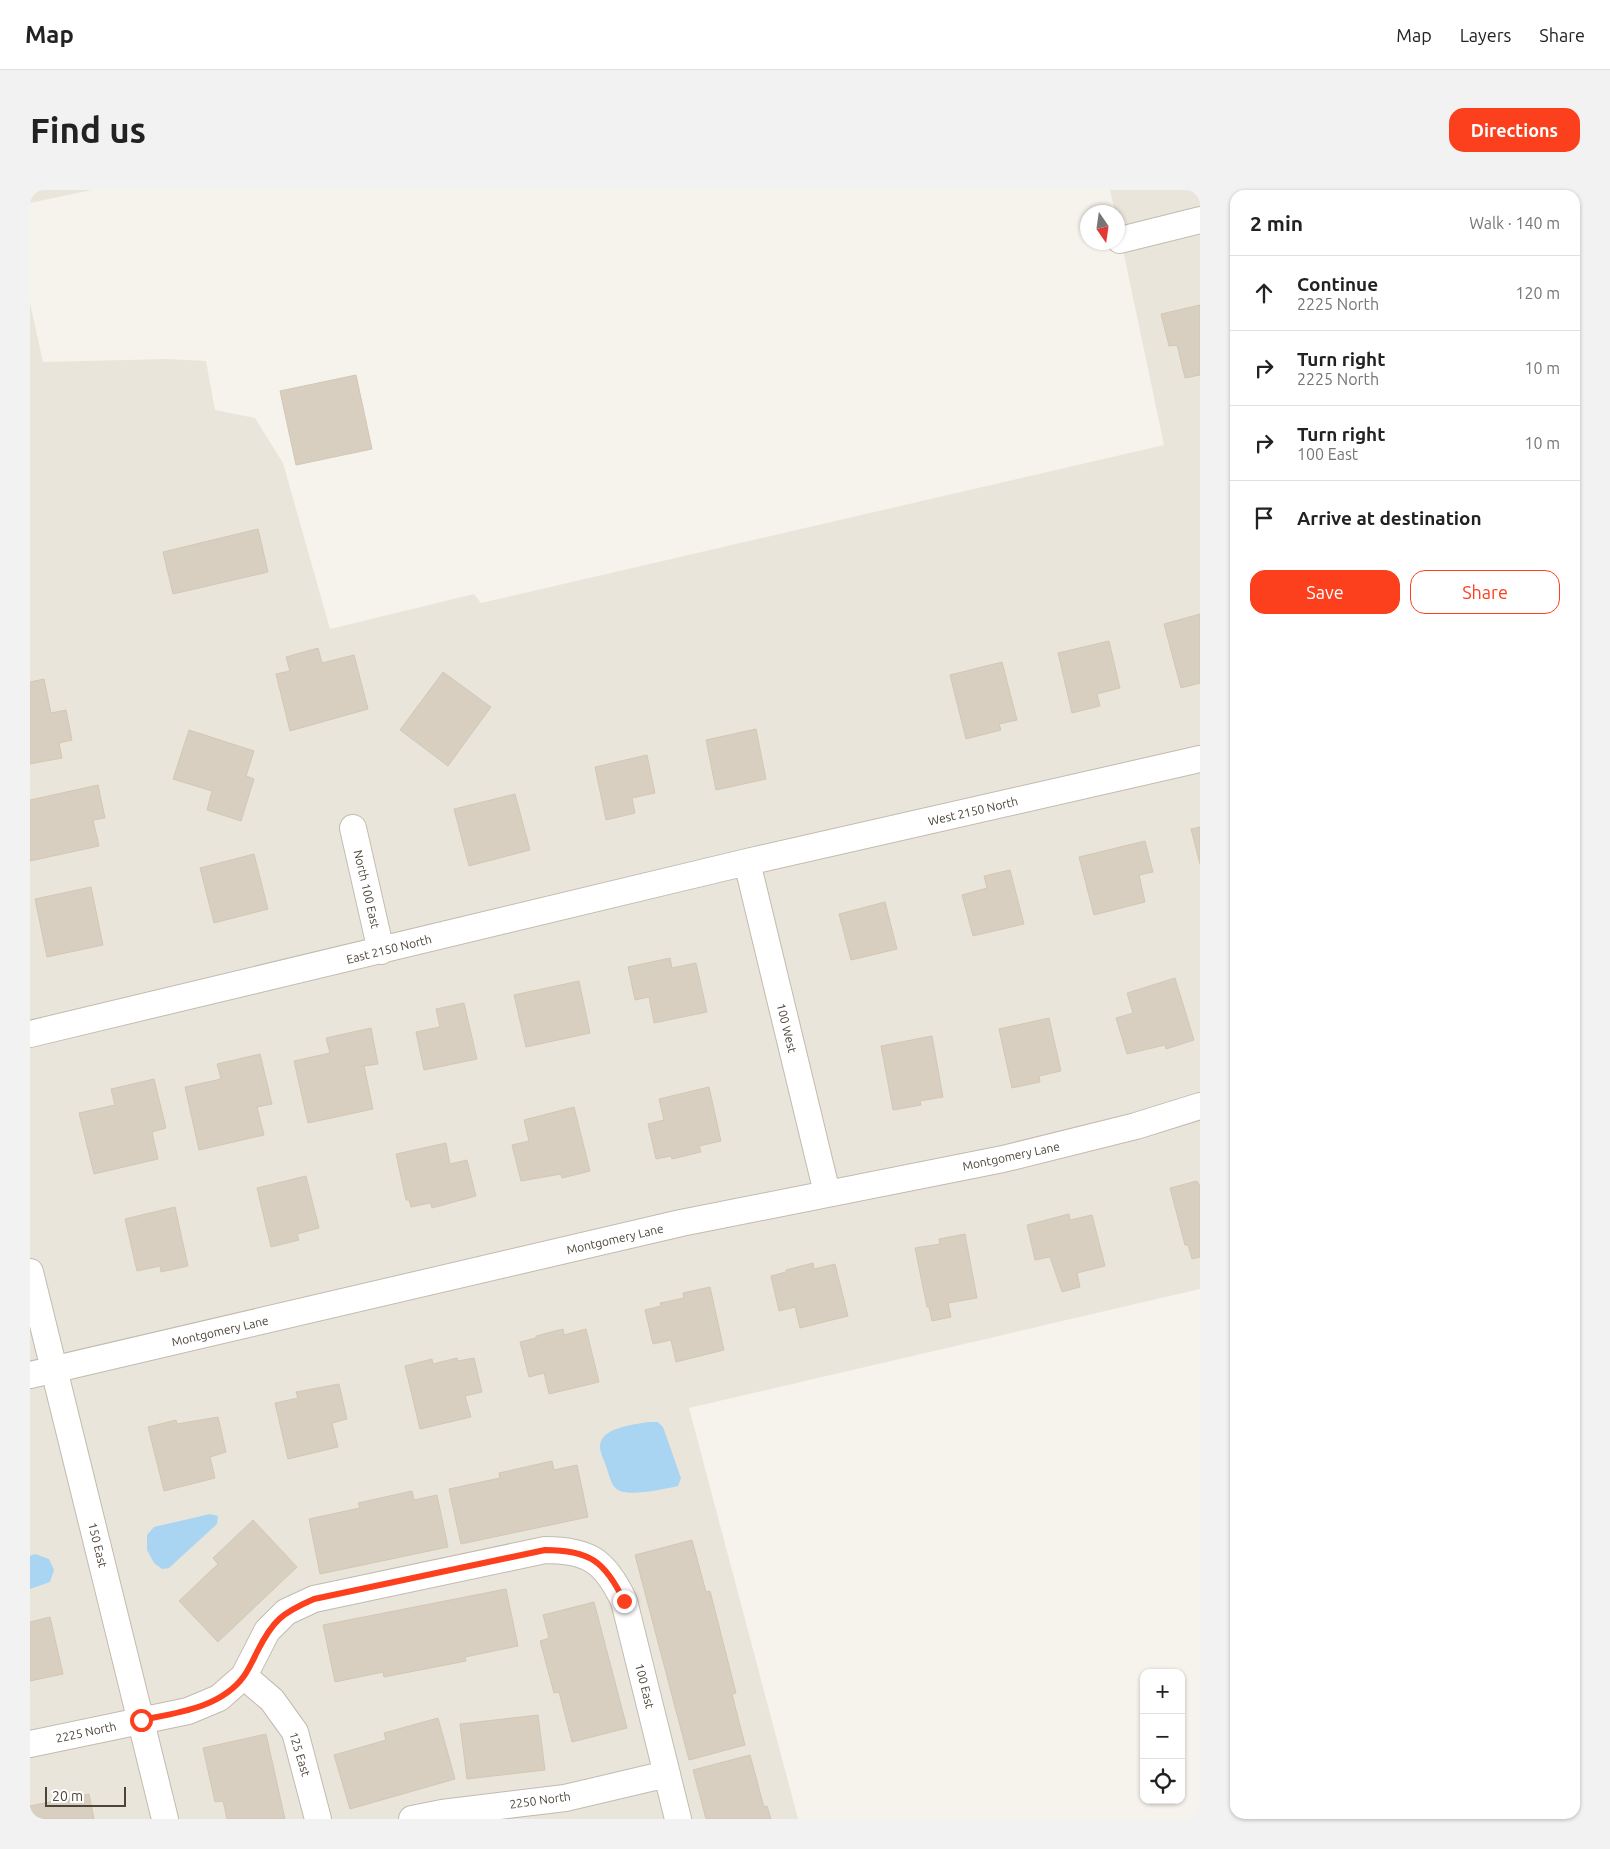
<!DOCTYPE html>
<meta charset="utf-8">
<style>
:root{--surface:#fff;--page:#f2f2f2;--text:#222;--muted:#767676;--line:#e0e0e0;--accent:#fc3f1d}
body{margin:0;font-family:Ubuntu,sans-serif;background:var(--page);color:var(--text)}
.controls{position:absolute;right:15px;bottom:15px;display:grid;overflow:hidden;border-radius:10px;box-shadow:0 1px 4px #0004}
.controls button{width:45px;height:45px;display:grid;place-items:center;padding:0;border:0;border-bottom:1px solid var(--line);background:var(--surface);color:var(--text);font:25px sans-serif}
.compass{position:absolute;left:1050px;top:15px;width:45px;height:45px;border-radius:50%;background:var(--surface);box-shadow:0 1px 4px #0004;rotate:167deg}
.scale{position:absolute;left:15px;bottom:12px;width:81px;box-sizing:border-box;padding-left:5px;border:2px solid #4b4439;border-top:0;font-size:14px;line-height:18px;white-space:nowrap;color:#4b4439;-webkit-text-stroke:4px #fff;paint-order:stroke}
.stop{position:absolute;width:15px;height:15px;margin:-11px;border:4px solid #fc3f1d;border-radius:50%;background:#fff}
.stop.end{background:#fc3f1d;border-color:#fff;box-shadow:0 1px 5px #0008}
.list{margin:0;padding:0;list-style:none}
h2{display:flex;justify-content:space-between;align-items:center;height:65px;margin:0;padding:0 20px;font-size:21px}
h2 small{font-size:16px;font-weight:400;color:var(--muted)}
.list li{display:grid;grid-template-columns:32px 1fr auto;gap:15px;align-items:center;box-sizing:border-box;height:75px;padding:0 20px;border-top:1px solid var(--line)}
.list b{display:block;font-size:19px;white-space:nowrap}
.list p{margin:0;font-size:16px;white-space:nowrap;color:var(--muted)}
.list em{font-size:16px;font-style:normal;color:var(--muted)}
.actions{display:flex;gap:10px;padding:15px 20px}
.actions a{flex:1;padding:11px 0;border:1px solid var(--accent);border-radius:15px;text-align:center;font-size:18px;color:var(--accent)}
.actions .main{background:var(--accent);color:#fff}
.icon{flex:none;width:28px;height:28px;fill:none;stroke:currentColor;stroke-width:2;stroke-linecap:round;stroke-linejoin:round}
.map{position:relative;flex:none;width:1170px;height:1629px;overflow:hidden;border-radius:15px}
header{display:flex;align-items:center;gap:30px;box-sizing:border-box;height:70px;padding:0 25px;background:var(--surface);border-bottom:1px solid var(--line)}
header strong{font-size:24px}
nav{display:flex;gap:28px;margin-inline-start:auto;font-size:18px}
.intro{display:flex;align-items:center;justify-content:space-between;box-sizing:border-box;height:120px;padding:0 30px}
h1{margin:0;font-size:35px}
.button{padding:12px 22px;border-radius:15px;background:var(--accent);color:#fff;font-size:18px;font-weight:700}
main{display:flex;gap:30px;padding:0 30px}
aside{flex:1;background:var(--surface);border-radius:15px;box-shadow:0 1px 4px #0004}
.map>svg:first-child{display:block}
.residential{fill:#eae5da}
.water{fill:#a9d4f2}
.building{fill:#d8cfc1;stroke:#d3c7b4}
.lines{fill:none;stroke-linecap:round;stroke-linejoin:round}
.street-casing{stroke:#c2bbae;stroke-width:28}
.street{stroke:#fff;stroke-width:26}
.route{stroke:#fc3f1d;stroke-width:6}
.labels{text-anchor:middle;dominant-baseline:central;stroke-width:4;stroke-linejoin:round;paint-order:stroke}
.street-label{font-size:12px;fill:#4b4439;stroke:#fff}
</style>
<header>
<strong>Map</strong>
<nav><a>Map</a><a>Layers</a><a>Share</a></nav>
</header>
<div class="intro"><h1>Find us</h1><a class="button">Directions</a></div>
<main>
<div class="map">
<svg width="1170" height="1629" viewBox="0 0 1170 1629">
<rect width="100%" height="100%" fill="#f6f3ec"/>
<path class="residential" d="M0 0H62L0 13Z
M1080 0H1170V1099L659 1218 768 1629H0V113L13 172 138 169 176 171 185 220 225 228 253 273 300 439 444 404 451 413 1134 255 1088 36V22H1085Z"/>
<path class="water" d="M618 1232H628L633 1237 651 1288 648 1296C635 1299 602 1306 590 1301 581 1297 580 1287 577 1279 575 1272 570 1263 570 1257 570 1237 604 1235 618 1232Z
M180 1324 188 1326 187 1334 139 1378 132 1379 124 1373 117 1360V1345L124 1337Z
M5 1364 19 1369 24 1380 20 1392 0 1399V1366Z"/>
<path class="building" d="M1170 115V185L1155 188 1147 155 1139 156 1131 124Z
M326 185 342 259 266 275 250 201Z
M228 339 238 382 143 404 133 362Z
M1170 424V493L1151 498 1134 434Z
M1079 451 1090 498 1067 504 1070 516 1042 523 1028 463Z
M288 458 292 473 324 465 338 519 260 541 246 484 260 481 256 467Z
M972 472 987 530 969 534 971 540 936 549 920 485Z
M413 482 461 517 418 576 370 540Z
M14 489 21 523 36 520 42 550 29 553 32 568 0 574V492Z
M726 539 736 589 686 600 676 550Z
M159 540 224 561 216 586 224 589 211 631 177 620 182 601 143 589Z
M617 565 625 603 602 608 605 623 576 630 565 577Z
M68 595 75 628 63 630 69 656 0 671V610Z
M485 604 500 660 439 676 424 619Z
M1170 637V674L1161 639Z
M1115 651 1123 682 1109 685 1115 712 1064 725 1049 667Z
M224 664 238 719 184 733 170 678Z
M980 680 994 734 943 746 932 705 957 698 954 686Z
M61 697 73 755 17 767 5 709Z
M855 712 867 759 821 770 809 724Z
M640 768 642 778 666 773 677 822 624 833 619 807 605 810 598 777Z
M1145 788 1164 850 1136 859 1135 855 1097 864 1086 828 1103 823 1097 803Z
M549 791 560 843 496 857 484 805Z
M434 813 447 869 394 880 386 842 410 837 406 819Z
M1019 828 1031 881 1009 886 1010 892 982 898 969 839Z
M341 838 348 874 334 876 343 919 278 933 264 871 300 863 296 848Z
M902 846 913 907 890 911 891 915 863 920 851 856Z
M230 864 242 914 227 917 234 945 169 960 155 897 191 889 187 874Z
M124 889 136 938 122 942 128 969 64 984 49 923 85 915 81 899Z
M679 897 691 951 669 956 671 962 642 969 641 966 626 969 618 934 634 930 629 909Z
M544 917 560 981 532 988 531 984 491 991 482 955 499 951 494 930Z
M416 953 420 974 437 970 446 1006 402 1018 400 1013 381 1017 379 1010H376L366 964Z
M276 986 289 1038 267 1044 269 1050 241 1057 227 998Z
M1167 991 1170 996V1067L1162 1069 1158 1055H1155L1140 998Z
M145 1017 158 1076 131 1082 130 1076 107 1081 95 1029Z
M1039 1024 1040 1030 1062 1025 1075 1076 1047 1083 1050 1097 1032 1102 1020 1067 1005 1070 997 1035Z
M935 1044 947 1108 918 1113 921 1127 902 1131 899 1117H897L885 1058 910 1054 909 1049Z
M783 1073 784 1079 805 1074 818 1126 770 1138 765 1117 749 1121 741 1086 756 1082V1080Z
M680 1097 694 1160 646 1172 641 1150 623 1154 615 1120 631 1116 630 1113 654 1108 653 1103Z
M533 1139 534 1145 556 1139 569 1192 519 1204 514 1183 499 1187 490 1152 506 1148V1146Z
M427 1168 428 1171 444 1168 452 1202 435 1206 441 1227 390 1239 375 1176 402 1169 403 1174Z
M309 1194 317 1229 302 1233 308 1257 258 1269 245 1213 268 1208 266 1202Z
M188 1227 196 1262 180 1267 185 1288 134 1301 118 1237 146 1230 147 1234Z
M522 1271 524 1280 547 1275 558 1327 431 1354 419 1299 470 1288 469 1283Z
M382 1301 384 1310 407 1305 418 1357 290 1384 279 1329 330 1318 328 1313Z
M223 1330 267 1377 188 1452 149 1411 188 1374 183 1368Z
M662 1350 676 1402 680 1401 706 1503 702 1504 715 1555 659 1570 605 1365Z
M476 1399 488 1456 435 1467 436 1471 354 1487 353 1482 305 1492 293 1435Z
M564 1412 597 1538 542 1552 529 1502 524 1503 510 1451 519 1448 513 1425Z
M20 1427 33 1484 0 1491V1432Z
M508 1525 515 1580 437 1589 430 1534Z
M408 1528 425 1589 320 1619 304 1565 356 1550 354 1543Z
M236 1544 255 1629H197L193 1611 185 1612 173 1558Z
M720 1565 734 1617 737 1616 741 1629H676L663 1580Z
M59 1604 64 1629H0V1616Z"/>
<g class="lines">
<defs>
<path id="street" d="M1090 50 1170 30
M323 638 351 761
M717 672 797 1003
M0 844 717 672 1170 569
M0 1082 135 1629
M0 1185 651 1033 973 969 1106 936 1170 916
M214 1486 242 1510 265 1542 288 1629
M0 1554 158 1521 189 1508 214 1486 237 1441 256 1422 284 1409 515 1360C559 1360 575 1371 594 1411L648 1629
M382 1629 412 1623 535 1608 637 1584"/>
</defs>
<use href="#street" class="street-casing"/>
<use href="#street" class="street"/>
</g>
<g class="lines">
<path class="route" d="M111 1530C146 1523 191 1518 214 1486 219 1479 223 1470 227 1462 243 1430 252 1423 284 1409L515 1360C559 1360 575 1371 594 1411"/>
</g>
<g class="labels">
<g class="street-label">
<text transform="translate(943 621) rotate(-13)">West 2150 North</text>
<text transform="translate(337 699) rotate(77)">North 100 East</text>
<text transform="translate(359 759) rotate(-14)">East 2150 North</text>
<text transform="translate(757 838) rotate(76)">100 West</text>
<text transform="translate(981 966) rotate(-12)">Montgomery Lane</text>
<text transform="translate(585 1049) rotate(-13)">Montgomery Lane</text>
<text transform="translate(190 1141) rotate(-13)">Montgomery Lane</text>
<text transform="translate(68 1355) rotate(76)">150 East</text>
<text transform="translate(615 1496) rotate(76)">100 East</text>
<text transform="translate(56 1542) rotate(-12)">2225 North</text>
<text transform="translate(270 1564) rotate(73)">125 East</text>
<text transform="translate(510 1610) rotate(-8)">2250 North</text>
</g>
</g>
</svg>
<div class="controls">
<button>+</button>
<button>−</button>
<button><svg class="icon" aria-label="locate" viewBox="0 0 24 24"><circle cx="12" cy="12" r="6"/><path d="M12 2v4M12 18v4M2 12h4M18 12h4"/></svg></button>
</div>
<svg class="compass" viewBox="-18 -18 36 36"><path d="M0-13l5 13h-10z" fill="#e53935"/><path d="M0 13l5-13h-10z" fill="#767676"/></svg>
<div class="scale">20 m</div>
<div class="stop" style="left:111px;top:1530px"></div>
<div class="stop end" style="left:594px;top:1411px"></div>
</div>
<aside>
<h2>2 min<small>Walk · 140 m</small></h2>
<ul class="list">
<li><svg class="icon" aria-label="ahead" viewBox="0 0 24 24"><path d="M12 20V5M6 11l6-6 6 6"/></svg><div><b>Continue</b><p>2225 North</p></div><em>120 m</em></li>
<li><svg class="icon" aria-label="right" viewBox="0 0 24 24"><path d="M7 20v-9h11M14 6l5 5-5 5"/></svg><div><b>Turn right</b><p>2225 North</p></div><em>10 m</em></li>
<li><svg class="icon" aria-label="right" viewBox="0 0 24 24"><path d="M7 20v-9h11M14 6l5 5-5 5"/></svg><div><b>Turn right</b><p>100 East</p></div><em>10 m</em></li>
<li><svg class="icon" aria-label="arrive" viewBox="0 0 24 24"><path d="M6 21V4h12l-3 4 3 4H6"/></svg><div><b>Arrive at destination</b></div></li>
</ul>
<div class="actions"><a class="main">Save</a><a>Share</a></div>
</aside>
</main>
